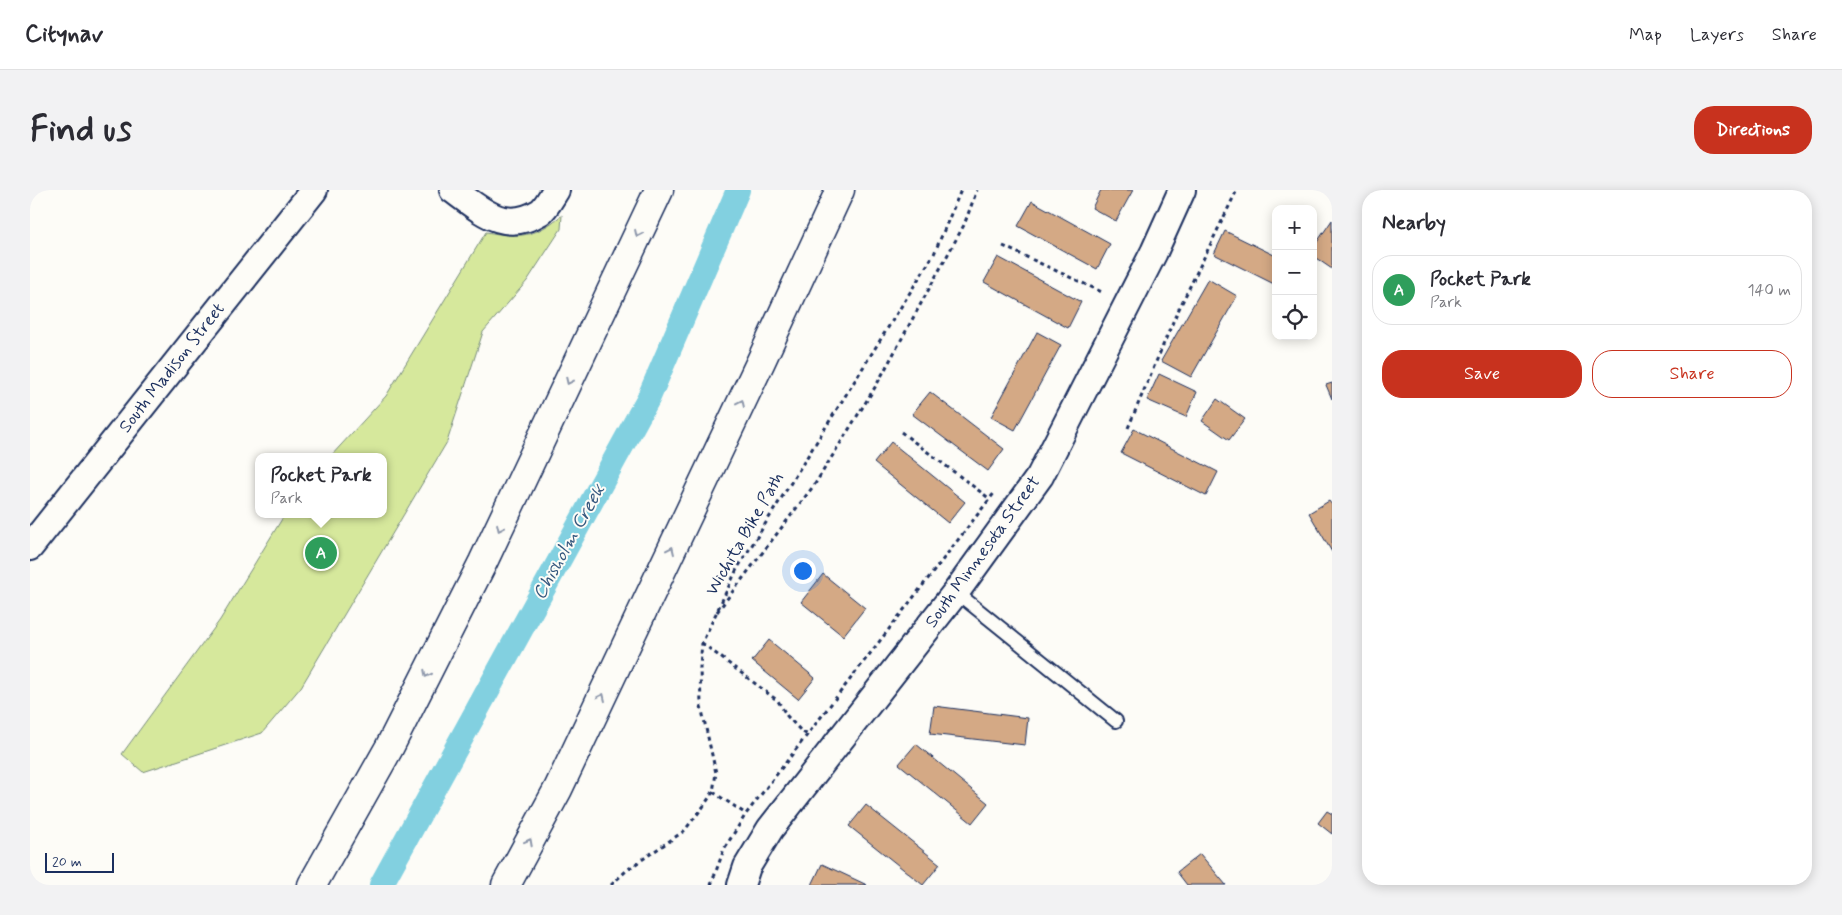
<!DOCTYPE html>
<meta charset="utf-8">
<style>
:root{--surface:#fff;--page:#f2f2f3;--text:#2b2b33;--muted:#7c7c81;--line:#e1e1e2;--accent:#c8321e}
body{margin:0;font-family:Mynerve,sans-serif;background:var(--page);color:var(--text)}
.controls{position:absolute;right:15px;top:15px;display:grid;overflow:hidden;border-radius:10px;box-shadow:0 2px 12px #0003}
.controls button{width:45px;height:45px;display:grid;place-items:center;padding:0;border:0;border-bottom:1px solid var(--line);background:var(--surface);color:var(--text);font:25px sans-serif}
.scale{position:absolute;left:15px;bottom:12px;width:69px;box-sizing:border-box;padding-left:5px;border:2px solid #1b2f5e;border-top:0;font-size:14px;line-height:18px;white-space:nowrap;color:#1b2f5e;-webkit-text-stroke:4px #fdfcf7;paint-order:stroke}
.you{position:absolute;left:772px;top:380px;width:18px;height:18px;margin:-12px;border:4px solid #fff;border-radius:50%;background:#1a73e8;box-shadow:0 0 0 8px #1a73e833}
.badge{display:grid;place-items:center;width:32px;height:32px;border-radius:50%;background:var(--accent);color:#fff;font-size:16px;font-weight:700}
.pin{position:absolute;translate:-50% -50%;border:2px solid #fff;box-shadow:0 1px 5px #0006}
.popup{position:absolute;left:225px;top:263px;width:132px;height:65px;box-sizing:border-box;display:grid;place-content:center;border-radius:10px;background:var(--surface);filter:drop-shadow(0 1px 4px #0005);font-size:16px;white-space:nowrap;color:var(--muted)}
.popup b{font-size:19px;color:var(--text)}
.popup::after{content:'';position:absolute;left:50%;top:100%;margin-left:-10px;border:10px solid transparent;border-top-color:var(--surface)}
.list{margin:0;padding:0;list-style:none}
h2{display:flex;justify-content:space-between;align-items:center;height:65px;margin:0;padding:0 20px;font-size:21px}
h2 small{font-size:16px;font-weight:400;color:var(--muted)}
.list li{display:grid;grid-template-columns:32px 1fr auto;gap:15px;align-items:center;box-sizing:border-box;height:70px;margin:0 10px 10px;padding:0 10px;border:1px solid var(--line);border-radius:20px}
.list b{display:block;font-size:19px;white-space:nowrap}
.list p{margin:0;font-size:16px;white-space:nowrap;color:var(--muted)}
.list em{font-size:16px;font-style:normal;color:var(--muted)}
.actions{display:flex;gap:10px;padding:15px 20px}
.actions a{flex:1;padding:11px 0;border:1px solid var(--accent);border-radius:20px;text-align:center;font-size:18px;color:var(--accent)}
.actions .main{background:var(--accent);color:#fff}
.icon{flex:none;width:28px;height:28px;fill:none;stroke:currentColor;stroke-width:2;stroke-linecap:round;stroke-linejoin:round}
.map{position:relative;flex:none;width:1302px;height:695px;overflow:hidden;border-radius:20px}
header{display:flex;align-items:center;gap:30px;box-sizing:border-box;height:70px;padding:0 25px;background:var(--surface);border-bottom:1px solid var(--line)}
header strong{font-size:24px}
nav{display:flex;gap:28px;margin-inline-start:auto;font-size:18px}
.intro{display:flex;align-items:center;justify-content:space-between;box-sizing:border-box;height:120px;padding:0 30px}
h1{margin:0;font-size:35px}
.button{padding:12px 22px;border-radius:20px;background:var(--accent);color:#fff;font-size:18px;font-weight:700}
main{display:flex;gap:30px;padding:0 30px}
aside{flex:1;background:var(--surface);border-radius:20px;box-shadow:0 2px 12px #0003}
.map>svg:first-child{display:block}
.green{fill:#d6e89c;stroke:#788c7d}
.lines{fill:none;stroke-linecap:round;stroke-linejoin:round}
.canal{stroke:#82d0e0;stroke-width:24}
.building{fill:#d4a985;stroke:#1b2f5e}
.service-casing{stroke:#1b2f5e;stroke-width:16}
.minor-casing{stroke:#1b2f5e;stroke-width:30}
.motorway-casing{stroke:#1b2f5e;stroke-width:31}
.path{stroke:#1b2f5e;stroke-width:3;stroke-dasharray:4 4;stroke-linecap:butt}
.service{stroke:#fdfcf7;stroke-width:12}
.minor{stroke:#fdfcf7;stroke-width:26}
.motorway{stroke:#fdfcf7;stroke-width:28}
.oneway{stroke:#8c96aa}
.labels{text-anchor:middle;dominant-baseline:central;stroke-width:4;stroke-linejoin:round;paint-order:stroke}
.street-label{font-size:18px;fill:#1b2f5e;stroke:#fdfcf7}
.water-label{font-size:19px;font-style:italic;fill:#35577e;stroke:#fdfcf7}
</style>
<header>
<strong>Citynav</strong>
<nav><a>Map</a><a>Layers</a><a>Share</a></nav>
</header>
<div class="intro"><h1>Find us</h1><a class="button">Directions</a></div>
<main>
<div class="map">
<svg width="1302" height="695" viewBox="0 0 1302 695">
<rect width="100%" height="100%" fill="#fdfcf7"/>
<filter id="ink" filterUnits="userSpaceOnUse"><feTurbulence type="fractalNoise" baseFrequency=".02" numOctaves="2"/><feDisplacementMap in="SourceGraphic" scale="10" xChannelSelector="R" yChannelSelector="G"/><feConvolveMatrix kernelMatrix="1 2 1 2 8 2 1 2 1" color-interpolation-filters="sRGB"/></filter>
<g filter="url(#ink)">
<path class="green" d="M532 25 531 39 497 91 453 142 417 252 271 497 232 543 113 582 92 564 190 430 255 324H354V267H300L356 206 456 42C492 48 503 48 532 25Z"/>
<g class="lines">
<path class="canal" d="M351 695 619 207 708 0"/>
</g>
<path class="building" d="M1071 0H1103L1086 31 1062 18Z
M1002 11 1080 54 1067 79 988 36Z
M1302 30V79L1283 66V58Z
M1195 41 1246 66V95L1184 64Z
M968 67 1051 112 1038 138 954 92Z
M1178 89 1207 106 1161 187 1131 171Z
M1007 142 1031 155 985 240 961 227Z
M1129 184 1167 202 1156 227 1117 210Z
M1302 193V209L1296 195Z
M900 202 974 259 958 281 882 224Z
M1187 209 1215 229 1199 250 1172 231Z
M1104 239 1188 282 1176 306 1091 263Z
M861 252 935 312 918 333 844 273Z
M1299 311 1302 315V362L1279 323Z
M793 384 835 418 813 446 771 412Z
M739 450 785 488 768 509 722 471Z
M904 516 998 528 995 555 900 544Z
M886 554 958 613 942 633 869 574Z
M836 615 910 674 893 695 819 636Z
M1297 621 1302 624V644L1288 633Z
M1170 664 1196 695H1157L1147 682Z
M792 674 837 695H782Z"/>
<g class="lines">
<defs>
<path id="service" d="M926 402 1086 531"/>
<path id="minor" d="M423 0C451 20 474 44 510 22 516 18 522 6 526 0
M0 357 284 0
M711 695 717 677 740 639 926 402 1010 286 1124 62 1152 0"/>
<path id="motorway" d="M282 695 359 558 453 372 629 0
M476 695 528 599 731 171 810 0"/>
</defs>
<use href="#service" class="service-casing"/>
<use href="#minor" class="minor-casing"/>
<use href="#motorway" class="motorway-casing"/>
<path class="path" d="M973 56 1074 103
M1098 238 1145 127 1207 0
M871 242 960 309
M687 422 785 294 847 194 906 86 934 35 947 0
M672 453 748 511 757 526 771 541 778 545
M683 602 716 624
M581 695 597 680 654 641 673 617 683 602 686 583 671 516 670 477 672 453 707 379 904 64 931 0
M681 695 694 659 716 624 965 302"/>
<use href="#service" class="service"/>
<use href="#minor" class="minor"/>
<use href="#motorway" class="motorway"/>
</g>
<defs><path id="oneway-chevron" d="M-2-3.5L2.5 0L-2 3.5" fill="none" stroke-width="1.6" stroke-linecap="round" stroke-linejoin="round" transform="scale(1.25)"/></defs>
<g class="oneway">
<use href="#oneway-chevron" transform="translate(608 44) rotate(115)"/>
<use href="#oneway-chevron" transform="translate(539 191) rotate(115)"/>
<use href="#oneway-chevron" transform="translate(711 213) rotate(-65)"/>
<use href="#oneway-chevron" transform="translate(470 338) rotate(115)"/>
<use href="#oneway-chevron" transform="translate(641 360) rotate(-65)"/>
<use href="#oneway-chevron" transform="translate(397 484) rotate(117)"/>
<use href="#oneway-chevron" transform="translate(572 507) rotate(-65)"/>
<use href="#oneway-chevron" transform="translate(499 652) rotate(-62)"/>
</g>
</g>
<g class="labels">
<g class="street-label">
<text transform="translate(142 178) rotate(-52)">South Madison Street</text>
<text transform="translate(715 344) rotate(-60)">Wichita Bike Path</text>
<text transform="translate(953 362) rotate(-54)">South Minnesota Street</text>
</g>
<g class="water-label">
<text transform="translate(539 352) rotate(-61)">Chisholm Creek</text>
</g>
</g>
</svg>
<div class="controls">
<button>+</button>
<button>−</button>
<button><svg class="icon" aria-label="locate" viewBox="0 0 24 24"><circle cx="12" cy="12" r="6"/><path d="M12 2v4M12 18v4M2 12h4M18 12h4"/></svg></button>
</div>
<div class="scale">20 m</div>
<div class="you"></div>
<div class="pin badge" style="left:291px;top:363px;background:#2e9e5b">A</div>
<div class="popup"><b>Pocket Park</b>Park</div>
</div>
<aside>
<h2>Nearby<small></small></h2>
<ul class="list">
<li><span class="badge" style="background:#2e9e5b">A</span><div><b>Pocket Park</b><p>Park</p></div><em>140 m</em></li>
</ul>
<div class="actions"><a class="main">Save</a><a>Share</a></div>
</aside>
</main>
